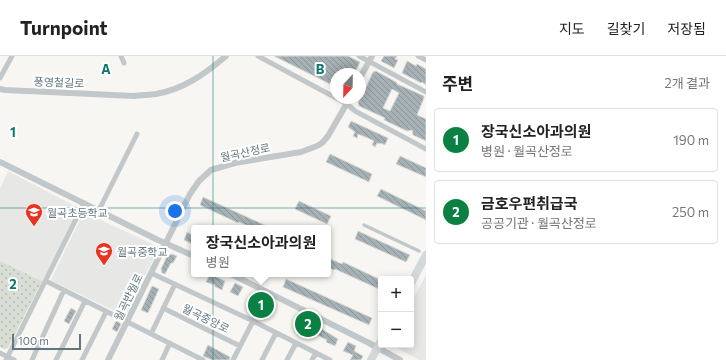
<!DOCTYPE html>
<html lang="ko">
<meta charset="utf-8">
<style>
:root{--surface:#fff;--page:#f6f6f6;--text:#222;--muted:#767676;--line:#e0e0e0;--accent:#0b8043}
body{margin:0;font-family:Commissioner,"Noto Sans KR",sans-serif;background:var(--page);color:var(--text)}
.controls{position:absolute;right:12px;bottom:12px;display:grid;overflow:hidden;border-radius:4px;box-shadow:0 2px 10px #0003}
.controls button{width:36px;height:36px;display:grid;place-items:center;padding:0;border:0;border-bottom:1px solid var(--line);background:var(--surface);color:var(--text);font:20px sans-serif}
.compass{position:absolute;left:330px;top:12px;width:36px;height:36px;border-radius:50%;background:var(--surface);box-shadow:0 2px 10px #0003;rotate:202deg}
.scale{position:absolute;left:12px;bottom:10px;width:69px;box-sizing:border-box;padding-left:4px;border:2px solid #61767f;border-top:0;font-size:11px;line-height:14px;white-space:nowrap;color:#61767f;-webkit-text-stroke:3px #fff;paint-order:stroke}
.you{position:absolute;left:175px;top:155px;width:14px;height:14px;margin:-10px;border:3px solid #fff;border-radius:50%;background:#1a73e8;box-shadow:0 0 0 6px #1a73e833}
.badge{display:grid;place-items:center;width:26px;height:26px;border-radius:50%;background:var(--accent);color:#fff;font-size:13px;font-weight:700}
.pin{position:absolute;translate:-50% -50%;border:2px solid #fff;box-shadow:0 1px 4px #0006}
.popup{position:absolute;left:191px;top:169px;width:140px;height:52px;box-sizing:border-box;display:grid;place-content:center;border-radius:4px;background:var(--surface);filter:drop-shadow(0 1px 3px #0005);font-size:13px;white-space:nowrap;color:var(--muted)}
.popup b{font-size:15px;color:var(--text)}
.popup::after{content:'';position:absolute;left:50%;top:100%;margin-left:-8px;border:8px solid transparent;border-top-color:var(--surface)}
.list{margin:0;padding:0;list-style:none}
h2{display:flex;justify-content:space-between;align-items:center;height:52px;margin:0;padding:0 16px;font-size:17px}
h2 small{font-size:13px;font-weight:400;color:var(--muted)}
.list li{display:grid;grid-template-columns:26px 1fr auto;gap:12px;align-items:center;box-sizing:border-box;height:64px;margin:0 8px 8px;padding:0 8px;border:1px solid var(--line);border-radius:4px}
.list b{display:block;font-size:15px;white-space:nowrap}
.list p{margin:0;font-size:13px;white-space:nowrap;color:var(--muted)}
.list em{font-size:13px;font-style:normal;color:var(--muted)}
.map{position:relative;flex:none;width:426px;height:304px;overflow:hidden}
header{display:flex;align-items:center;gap:24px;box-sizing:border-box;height:56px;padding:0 20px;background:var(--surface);border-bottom:1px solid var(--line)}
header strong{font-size:19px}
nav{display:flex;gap:22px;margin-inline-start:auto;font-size:14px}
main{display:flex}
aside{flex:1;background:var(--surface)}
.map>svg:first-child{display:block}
.built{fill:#e7e8e6}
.park{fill:url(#park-dots)}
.building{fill:url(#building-back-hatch);stroke:#d8d8d6;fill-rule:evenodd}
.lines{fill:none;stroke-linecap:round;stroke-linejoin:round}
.pedestrian{stroke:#c2c7c9;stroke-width:3.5}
.minor{stroke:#c2c7c9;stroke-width:5}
.tertiary{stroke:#c2c7c9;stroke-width:6}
.primary{stroke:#d2d9db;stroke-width:8}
.grid{fill:none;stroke:#0f766e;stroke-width:1;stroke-opacity:0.55}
.labels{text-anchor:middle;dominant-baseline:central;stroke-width:4;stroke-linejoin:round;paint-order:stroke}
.street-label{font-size:11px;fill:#61767f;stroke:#fff}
.poi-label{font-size:11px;fill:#61767f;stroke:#fff;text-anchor:start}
.grid-label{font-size:13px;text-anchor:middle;font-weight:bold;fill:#0f766e;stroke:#fff;stroke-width:4;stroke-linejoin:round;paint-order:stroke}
</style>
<header>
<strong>Turnpoint</strong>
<nav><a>지도</a><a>길찾기</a><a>저장됨</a></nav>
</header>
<main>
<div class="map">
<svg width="426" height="304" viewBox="0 0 426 304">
<defs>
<pattern id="park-dots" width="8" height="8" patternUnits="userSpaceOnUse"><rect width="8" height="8" fill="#d9ded4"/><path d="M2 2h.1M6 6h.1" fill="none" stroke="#b3b9b1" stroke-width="1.8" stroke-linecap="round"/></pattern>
<pattern id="building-back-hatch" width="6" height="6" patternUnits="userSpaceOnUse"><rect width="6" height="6" fill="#a6b1b5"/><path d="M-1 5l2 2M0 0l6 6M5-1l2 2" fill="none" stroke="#8b9598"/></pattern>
</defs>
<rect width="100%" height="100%" fill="#f7f6f3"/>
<path class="built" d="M8 115 75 150 79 153 42 225 0 205V133Z
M83 157H86L159 191 125 260 51 224Z
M426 219V304H419L392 289H411V247Z"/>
<path class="park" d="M0 205 42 225 8 292 4 293 0 291Z"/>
<path class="building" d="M274 0H348L360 6 354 18H336V31Z
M384 0H397L395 3 398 4 394 12 381 5Z
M407 5 416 10 417 8 426 13V29L422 26 421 27 402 17Z
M376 15 396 26 397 27V28L424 40V42L417 59 426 63V85L413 79 412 74 407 75 384 64 385 62 359 50 358 46 362 39V40L373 16ZM392 33 399 37 390 55 383 52Z
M351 65 388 82 385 89 380 87V88L377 87 375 91 372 89 374 85 368 82 358 78 357 82 353 80 355 76 348 71Z
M330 98 372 118 369 126 326 106Z
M400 100 426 112V121L396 108Z
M381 133 426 155V164L377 140Z
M203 141 247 161 271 172H253L239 166 238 167 200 149Z
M299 145 331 160 327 168 295 153Z
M358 175 410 199 406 206 355 183Z
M187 176 194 180V189L184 184Z
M172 198 177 200 173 207H171L165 218 162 217 161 213 167 200Z
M328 202 342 208 343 206 381 224V234L335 213 334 214 328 211Z
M210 218 225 225 222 234 214 230 215 229 206 226Z
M286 223 372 262 369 269 283 231Z
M235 227 243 231 238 240 230 236Z
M152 230 159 233 148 257 141 254Z
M259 238 267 242 266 245 275 250 272 258 265 256 268 250 256 244Z
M71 252 76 255 69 268 64 265Z
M116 265 120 267 121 268 117 276 112 273Z
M312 267 317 269V270L338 283 335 290 326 286 327 284 309 275Z
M348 286 356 290 354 295 363 300 361 304H350L353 299 343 295Z
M208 289 230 301 229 304H212L203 300Z"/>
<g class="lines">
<path class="pedestrian" d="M364 169 419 195"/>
<path class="minor" d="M121 0 124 7
M258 0 336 42
M359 0 426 36
M418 0 426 4
M0 22 12 0
M336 42 347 48 355 55 426 93
M99 154 137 78
M151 217 253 265 330 304
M46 225 203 304
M163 252 240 290
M151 278 175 228
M0 297 14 304
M6 304 84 147
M32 304 64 234
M56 304 85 245
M82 304 106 256
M162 304 170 287
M233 304 253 265
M262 304 276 277
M287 304 296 287
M312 304 316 297"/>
<path class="tertiary" d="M360 22 372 0
M0 33 5 34 134 40C141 39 149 39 156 38 184 33 205 18 226 0
M0 106 158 184 194 200
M231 218 369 287 400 304
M108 304 190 138 199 125 211 114 235 107 301 96 317 90 322 87 328 80 350 42"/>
<path class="primary" d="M411 227 426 199
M371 304 381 285"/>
</g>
<path class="grid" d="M213 0V304M0 152H426"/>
<defs>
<symbol id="school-pin" viewBox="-11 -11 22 30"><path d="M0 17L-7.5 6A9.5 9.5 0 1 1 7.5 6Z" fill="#e83322" stroke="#fff"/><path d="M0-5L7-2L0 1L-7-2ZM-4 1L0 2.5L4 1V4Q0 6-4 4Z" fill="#fff"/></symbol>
</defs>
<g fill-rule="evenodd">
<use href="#school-pin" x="24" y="146" width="20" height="27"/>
<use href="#school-pin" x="94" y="185" width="20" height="27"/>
</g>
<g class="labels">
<g class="street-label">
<text transform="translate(59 26) rotate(2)">풍영철길로</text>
<text transform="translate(245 96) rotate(-12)">월곡산정로</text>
<text transform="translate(128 241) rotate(-64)">월곡반월로</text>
<text transform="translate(206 262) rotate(26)">월곡중앙로</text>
</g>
<g class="poi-label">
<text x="47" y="156">월곡초등학교</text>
<text x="117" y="195">월곡중학교</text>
</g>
</g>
<g class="grid-label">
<text x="106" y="18">A</text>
<text x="320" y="18">B</text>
<text x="13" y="81">1</text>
<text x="13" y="233">2</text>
</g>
</svg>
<div class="controls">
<button>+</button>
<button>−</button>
</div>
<svg class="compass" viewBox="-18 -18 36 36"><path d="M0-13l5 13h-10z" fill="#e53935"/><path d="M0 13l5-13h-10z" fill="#767676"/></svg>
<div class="scale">100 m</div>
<div class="you"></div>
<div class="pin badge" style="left:261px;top:249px">1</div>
<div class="popup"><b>장국신소아과의원</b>병원</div>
<div class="pin badge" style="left:308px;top:268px">2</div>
</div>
<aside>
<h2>주변<small>2개 결과</small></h2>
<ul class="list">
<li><span class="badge">1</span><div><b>장국신소아과의원</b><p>병원 · 월곡산정로</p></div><em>190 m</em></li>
<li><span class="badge">2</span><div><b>금호우편취급국</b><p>공공기관 · 월곡산정로</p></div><em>250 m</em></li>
</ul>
</aside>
</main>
